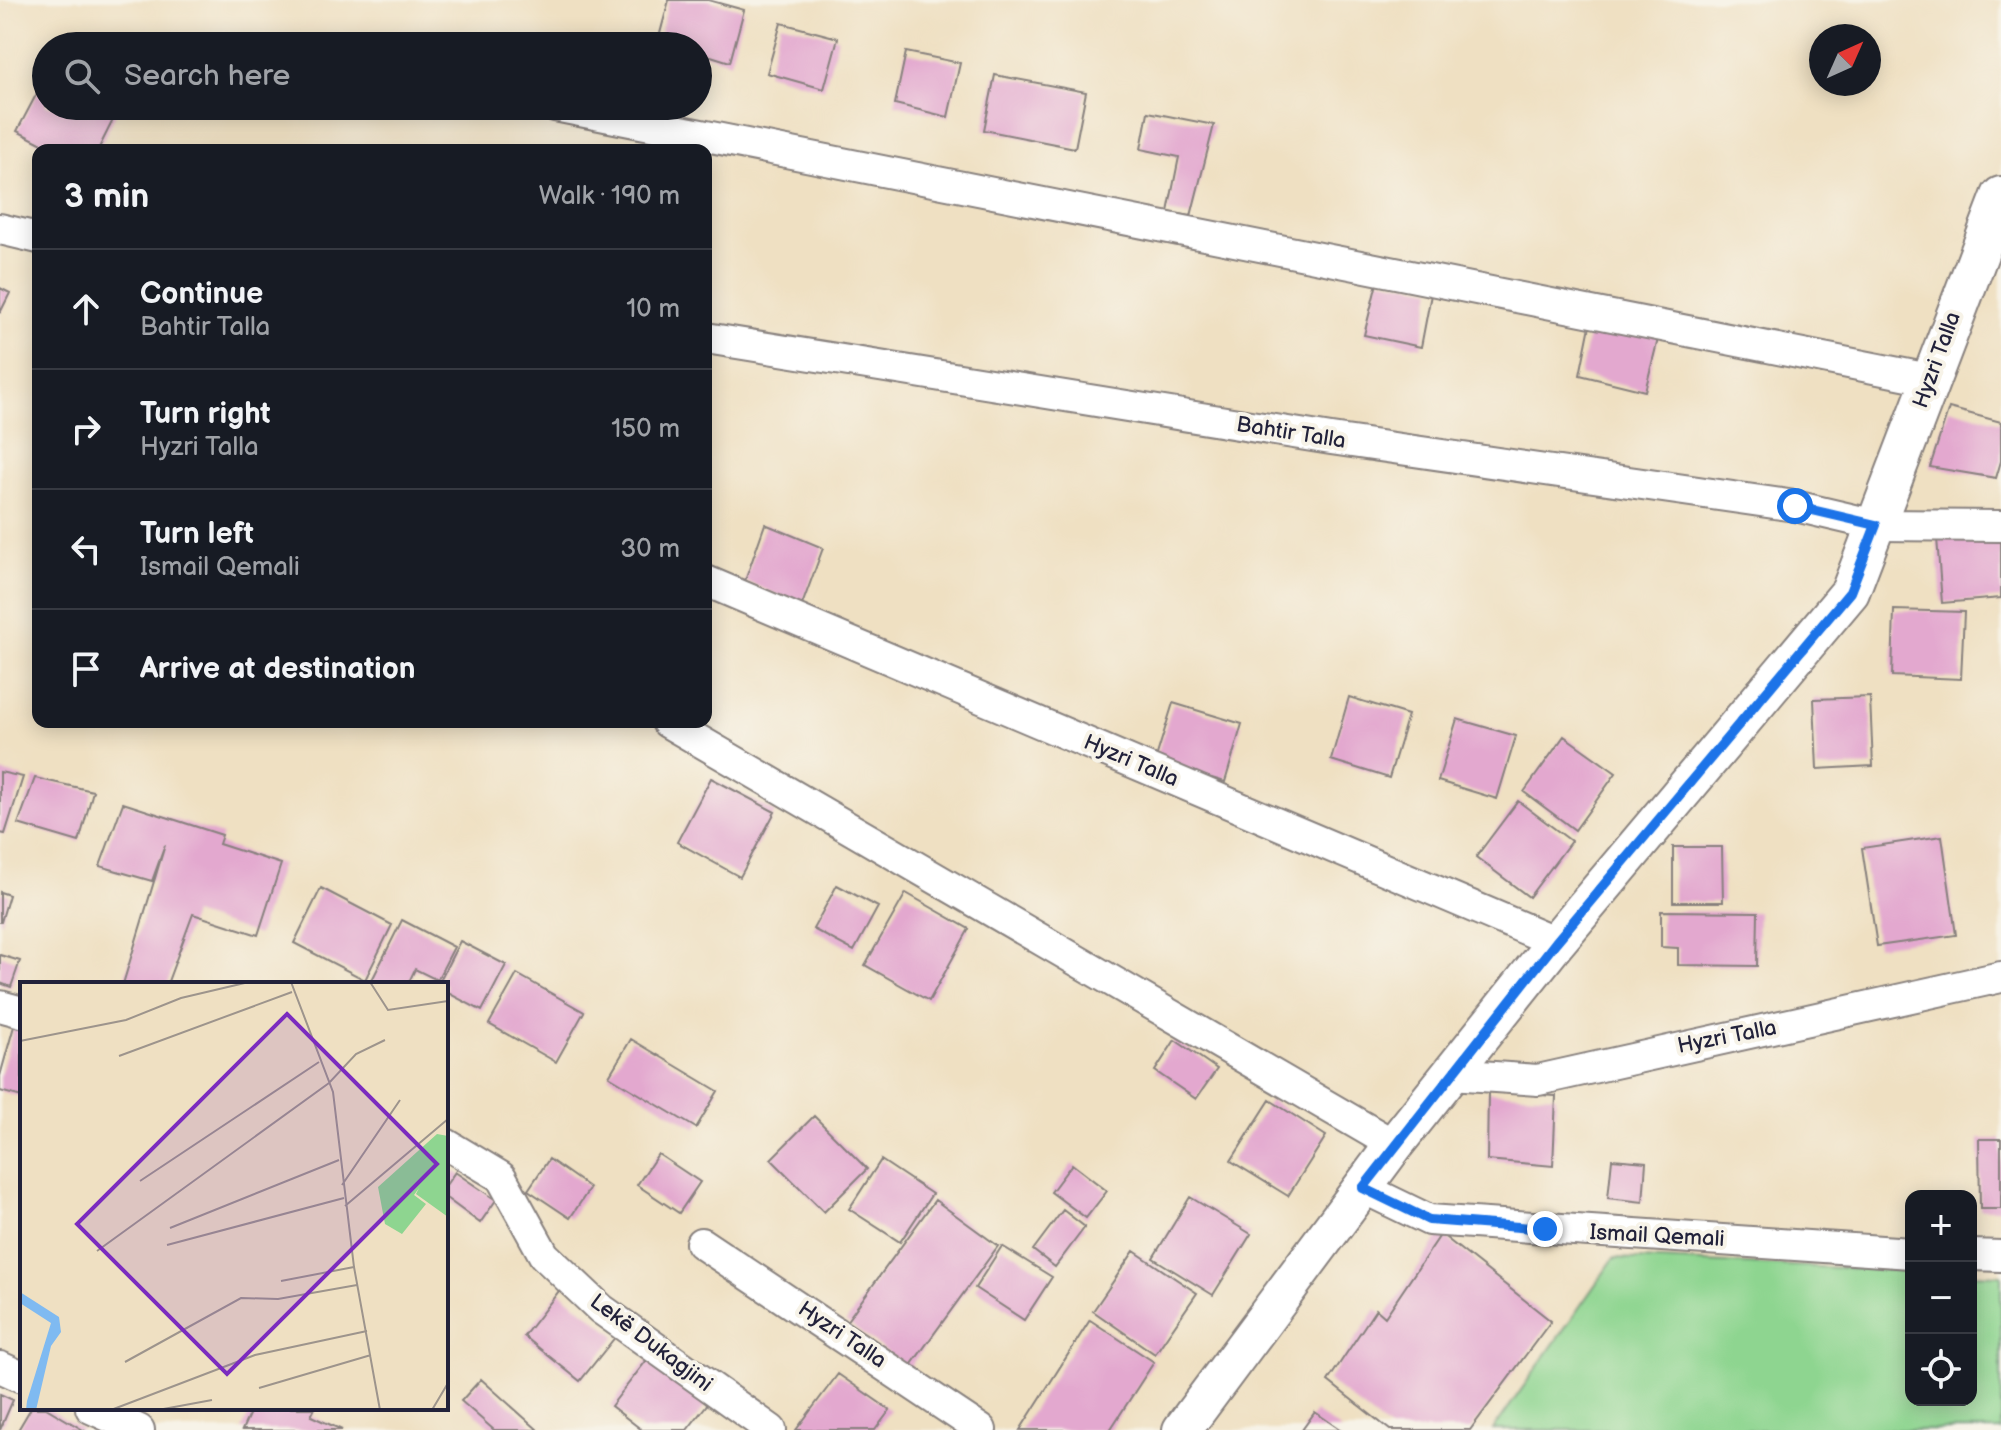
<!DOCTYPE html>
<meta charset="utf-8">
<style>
:root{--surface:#171b24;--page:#20242c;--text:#f1f3f6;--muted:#9ea1a6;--line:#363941}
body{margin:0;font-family:"Balsamiq Sans",sans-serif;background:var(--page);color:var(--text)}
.controls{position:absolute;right:24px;bottom:24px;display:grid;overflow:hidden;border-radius:16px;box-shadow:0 4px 20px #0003}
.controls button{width:72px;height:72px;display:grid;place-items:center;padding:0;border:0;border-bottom:2px solid var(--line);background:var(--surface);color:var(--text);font:40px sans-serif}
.compass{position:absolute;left:1809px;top:24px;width:72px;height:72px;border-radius:50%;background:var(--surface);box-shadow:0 4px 20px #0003;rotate:45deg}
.stop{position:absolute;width:24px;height:24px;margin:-18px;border:6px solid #1a73e8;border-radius:50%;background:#fff}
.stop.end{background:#1a73e8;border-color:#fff;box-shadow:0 2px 8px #0008}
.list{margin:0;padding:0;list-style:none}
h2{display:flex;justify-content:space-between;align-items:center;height:104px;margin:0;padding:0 32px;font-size:34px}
h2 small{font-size:26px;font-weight:400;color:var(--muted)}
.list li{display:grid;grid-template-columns:52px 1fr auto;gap:24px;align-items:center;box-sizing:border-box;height:120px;padding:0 32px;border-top:2px solid var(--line)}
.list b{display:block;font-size:30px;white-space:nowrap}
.list p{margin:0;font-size:26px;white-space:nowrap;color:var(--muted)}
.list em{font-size:26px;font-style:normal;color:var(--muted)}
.icon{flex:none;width:44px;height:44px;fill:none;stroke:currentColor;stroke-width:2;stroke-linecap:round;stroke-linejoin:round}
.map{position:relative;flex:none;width:2001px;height:1430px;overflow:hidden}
.search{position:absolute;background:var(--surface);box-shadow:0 4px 20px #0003;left:32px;top:32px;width:680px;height:88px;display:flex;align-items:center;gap:20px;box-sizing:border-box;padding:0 28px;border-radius:44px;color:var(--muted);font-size:30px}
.panel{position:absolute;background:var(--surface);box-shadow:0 4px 20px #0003;left:32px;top:144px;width:680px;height:584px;border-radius:16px}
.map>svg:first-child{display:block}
.green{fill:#8ed590;stroke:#587c66;stroke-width:2}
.building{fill:#e3a8cf}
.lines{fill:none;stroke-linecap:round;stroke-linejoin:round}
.minor-casing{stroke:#88817e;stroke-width:34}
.tertiary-casing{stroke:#88817e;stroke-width:42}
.minor{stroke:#fff;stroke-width:30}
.tertiary{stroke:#fff;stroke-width:38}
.route{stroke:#1a73e8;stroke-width:10}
.labels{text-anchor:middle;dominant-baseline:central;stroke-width:8;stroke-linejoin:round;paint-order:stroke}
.street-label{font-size:22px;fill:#22223b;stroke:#f7f3e8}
.inset-road{fill:none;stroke:#9d948c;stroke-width:2}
.view{fill:#7b2cbf;fill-opacity:0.15;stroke:#7b2cbf;stroke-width:4}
.inset-edge{fill:none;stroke:#22223b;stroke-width:4}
</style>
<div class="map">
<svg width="2001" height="1430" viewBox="0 0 2001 1430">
<rect width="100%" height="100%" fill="#f7f3e8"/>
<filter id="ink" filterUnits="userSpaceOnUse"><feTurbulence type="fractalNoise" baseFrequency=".0125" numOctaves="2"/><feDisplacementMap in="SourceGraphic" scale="16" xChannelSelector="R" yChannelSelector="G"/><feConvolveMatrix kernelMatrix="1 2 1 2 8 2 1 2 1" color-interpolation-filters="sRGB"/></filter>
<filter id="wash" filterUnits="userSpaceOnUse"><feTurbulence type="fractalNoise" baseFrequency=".006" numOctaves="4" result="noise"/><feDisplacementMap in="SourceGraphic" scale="32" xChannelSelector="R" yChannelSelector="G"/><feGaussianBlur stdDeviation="1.8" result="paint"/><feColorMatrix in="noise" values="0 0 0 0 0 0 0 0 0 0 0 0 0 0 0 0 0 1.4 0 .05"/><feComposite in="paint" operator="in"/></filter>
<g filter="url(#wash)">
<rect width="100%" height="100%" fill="#efe0c2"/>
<path class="green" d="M1614 1258 1911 1271V1400H1971V1274L2001 1275V1430H1493Z"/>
<g id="blocks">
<path class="building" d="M669 0H708L744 10 730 62 698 52V46L658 41Z
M781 23 838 38 824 89 767 73Z
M906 52 960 63 948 117 895 104Z
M995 75 1086 92 1075 148 984 130Z
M46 76V106H101L116 114 98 150H54L17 131Z
M1148 112 1214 125 1191 216 1168 212 1179 157 1141 149Z
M1378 279 1432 289 1421 347 1364 335Z
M0 288 10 293 0 313Z
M1591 321 1659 335 1645 391 1580 375Z
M1949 408 2001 422V461L1996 478 1930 467Z
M765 524 823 548 802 605 745 581Z
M2001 533V598L1942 603 1937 538Z
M1894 610 1964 612 1961 679 1892 676Z
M1349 697 1408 715 1389 778 1331 760Z
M1870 697 1873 766 1817 769 1814 699Z
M1173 703 1242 724 1225 782 1155 761Z
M1457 719 1516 736 1497 799 1438 781Z
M1564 736 1616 773 1575 830 1524 792Z
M0 772 23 777 5 834 0 833Z
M35 778 93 791 79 842 18 824Z
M711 778 775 812 740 877 677 842Z
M1518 801 1571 841 1529 897 1476 857Z
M123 803 222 835 219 844 281 864 258 935 193 914 167 984H123L165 845 152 881 100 866Z
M1942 836 1956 935 1877 946 1862 848Z
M1673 847H1722L1723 902H1673Z
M837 885 878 907 854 951 813 929Z
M321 888 392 925 365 980 294 943Z
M0 892 9 895 1 922H0Z
M906 893 969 929 929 1001 865 965Z
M1661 911 1758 912 1757 966 1678 965V948L1661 947Z
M402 920 454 947 437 980 415 969 408 984H370Z
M460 941 506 965 482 1011 446 992V984H438Z
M0 955 20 961 11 987 0 983Z
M517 974 584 1012 556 1062 489 1024Z
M16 1019 22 1020V1097L0 1091V1076Z
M631 1039 718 1091 696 1128 609 1076Z
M1175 1040 1217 1069 1196 1099 1155 1071Z
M1488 1092 1556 1096 1553 1166 1487 1160Z
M1270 1100 1326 1136 1288 1196 1231 1161Z
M814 1116 867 1169 824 1212 771 1159Z
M1979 1139H2001V1209H1980Z
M658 1154 700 1182 679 1213 637 1185Z
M549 1159 590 1188 570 1218 528 1190Z
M1612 1159 1646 1162 1643 1202 1608 1198Z
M881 1160 932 1194 900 1242 849 1209Z
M1072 1164 1107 1191 1086 1218 1051 1192Z
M455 1172 496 1200 480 1223 446 1198V1185Z
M1190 1197 1251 1234 1213 1295 1153 1258Z
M935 1200 998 1246 909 1368 846 1322Z
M1063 1210 1085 1227 1055 1267 1033 1250Z
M1441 1234 1551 1321 1470 1430H1390L1328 1381 1376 1309 1385 1317Z
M1002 1246 1052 1277 1024 1320 975 1288Z
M1134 1251 1197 1293 1155 1354 1093 1311Z
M559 1291 616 1336 580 1381 524 1336Z
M1090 1320 1154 1362 1110 1430H1020Z
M650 1356 709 1402 687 1430H642L611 1406Z
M838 1374 890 1410 875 1430H796Z
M481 1379 538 1430H494L461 1401Z
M0 1394 13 1400 0 1430Z
M31 1408H46L83 1430H18Z
M252 1408H315L311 1416 342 1430H242Z
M1315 1412 1341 1430H1302Z"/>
</g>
</g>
<g filter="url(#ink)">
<use href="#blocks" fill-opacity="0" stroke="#88817e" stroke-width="2"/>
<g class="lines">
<defs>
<path id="minor" d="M555 106 1929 379
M0 229 38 238
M706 338 1331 439 1795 506 1876 525 2001 526
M706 581 1556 942
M667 722 1394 1145
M0 1006 22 1012
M1451 1074 1538 1080 2001 977
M446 1144 501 1177 544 1255 601 1309 771 1430
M1363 1188 1429 1220 1911 1253
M701 1243 981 1430
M1971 1255 2001 1256
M0 1367 22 1377
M91 1408 139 1430"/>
<path id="tertiary" d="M1182 1430 1394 1145 1556 942 1850 592 2001 196"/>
</defs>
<use href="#minor" class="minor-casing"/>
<use href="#tertiary" class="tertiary-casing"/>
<use href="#minor" class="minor"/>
<use href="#tertiary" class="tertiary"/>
</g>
</g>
<g class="lines" filter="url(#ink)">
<path class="route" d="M1545 1229 1429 1220 1363 1188 1556 942 1850 592 1876 525 1795 506"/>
</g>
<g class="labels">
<g class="street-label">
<text transform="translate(1937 360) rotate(-70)">Hyzri Talla</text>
<text transform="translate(1291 433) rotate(9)">Bahtir Talla</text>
<text transform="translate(1131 761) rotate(23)">Hyzri Talla</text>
<text transform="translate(1727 1037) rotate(-11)">Hyzri Talla</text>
<text transform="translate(1657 1236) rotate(3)">Ismail Qemali</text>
<text transform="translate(842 1335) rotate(34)">Hyzri Talla</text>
<text transform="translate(651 1343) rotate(37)">Lekë Dukagjini</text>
</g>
</g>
<g transform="translate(20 982)">
<rect width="428" height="428" fill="#efe0c2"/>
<path d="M417 152 428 154V235L396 212 399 206 394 213 406 222 382 252 365 242 358 205Z" fill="#8ed590"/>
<path d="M0 310 39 335 41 350 31 364 16 428H6L7 419 31 341 0 321Z" fill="#7fbaf1"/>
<path class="inset-road" d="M271 0 313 110 334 285 360 428M350 0 368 28 428 19M0 59 106 38 161 16 229 0M99 74 272 10M120 199 299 80M322 203 380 118M325 224 428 137M150 246 319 178M147 263 324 216M77 269 309 101 336 72 365 58M261 299 334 285M105 380 221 316 258 317 337 303M239 406 351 373M91 428 235 373 347 349M138 428 192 418M412 428 428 401"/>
<path class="view" d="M267 32 417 182 207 392 57 242Z"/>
<rect width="428" height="428" class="inset-edge"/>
</g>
</svg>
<div class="controls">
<button>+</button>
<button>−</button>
<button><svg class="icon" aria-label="locate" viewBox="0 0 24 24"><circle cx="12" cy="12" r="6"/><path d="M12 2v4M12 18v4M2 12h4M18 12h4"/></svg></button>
</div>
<svg class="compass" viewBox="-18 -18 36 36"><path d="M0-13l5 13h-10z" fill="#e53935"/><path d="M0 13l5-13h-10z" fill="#9ea1a6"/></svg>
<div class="stop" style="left:1795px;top:506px"></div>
<div class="stop end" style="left:1545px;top:1229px"></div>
<div class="search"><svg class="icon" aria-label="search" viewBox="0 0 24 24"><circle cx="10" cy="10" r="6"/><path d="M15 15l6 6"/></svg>Search here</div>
<section class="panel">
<h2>3 min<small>Walk · 190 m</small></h2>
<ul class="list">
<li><svg class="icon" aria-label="ahead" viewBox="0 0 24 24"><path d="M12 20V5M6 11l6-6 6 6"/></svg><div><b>Continue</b><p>Bahtir Talla</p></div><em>10 m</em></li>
<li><svg class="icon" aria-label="right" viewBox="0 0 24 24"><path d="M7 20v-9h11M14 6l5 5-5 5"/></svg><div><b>Turn right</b><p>Hyzri Talla</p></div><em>150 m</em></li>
<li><svg class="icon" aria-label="left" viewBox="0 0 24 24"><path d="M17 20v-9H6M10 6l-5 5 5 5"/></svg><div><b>Turn left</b><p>Ismail Qemali</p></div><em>30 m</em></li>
<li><svg class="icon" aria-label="arrive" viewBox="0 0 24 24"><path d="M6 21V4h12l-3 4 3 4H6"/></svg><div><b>Arrive at destination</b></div></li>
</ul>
</section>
</div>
